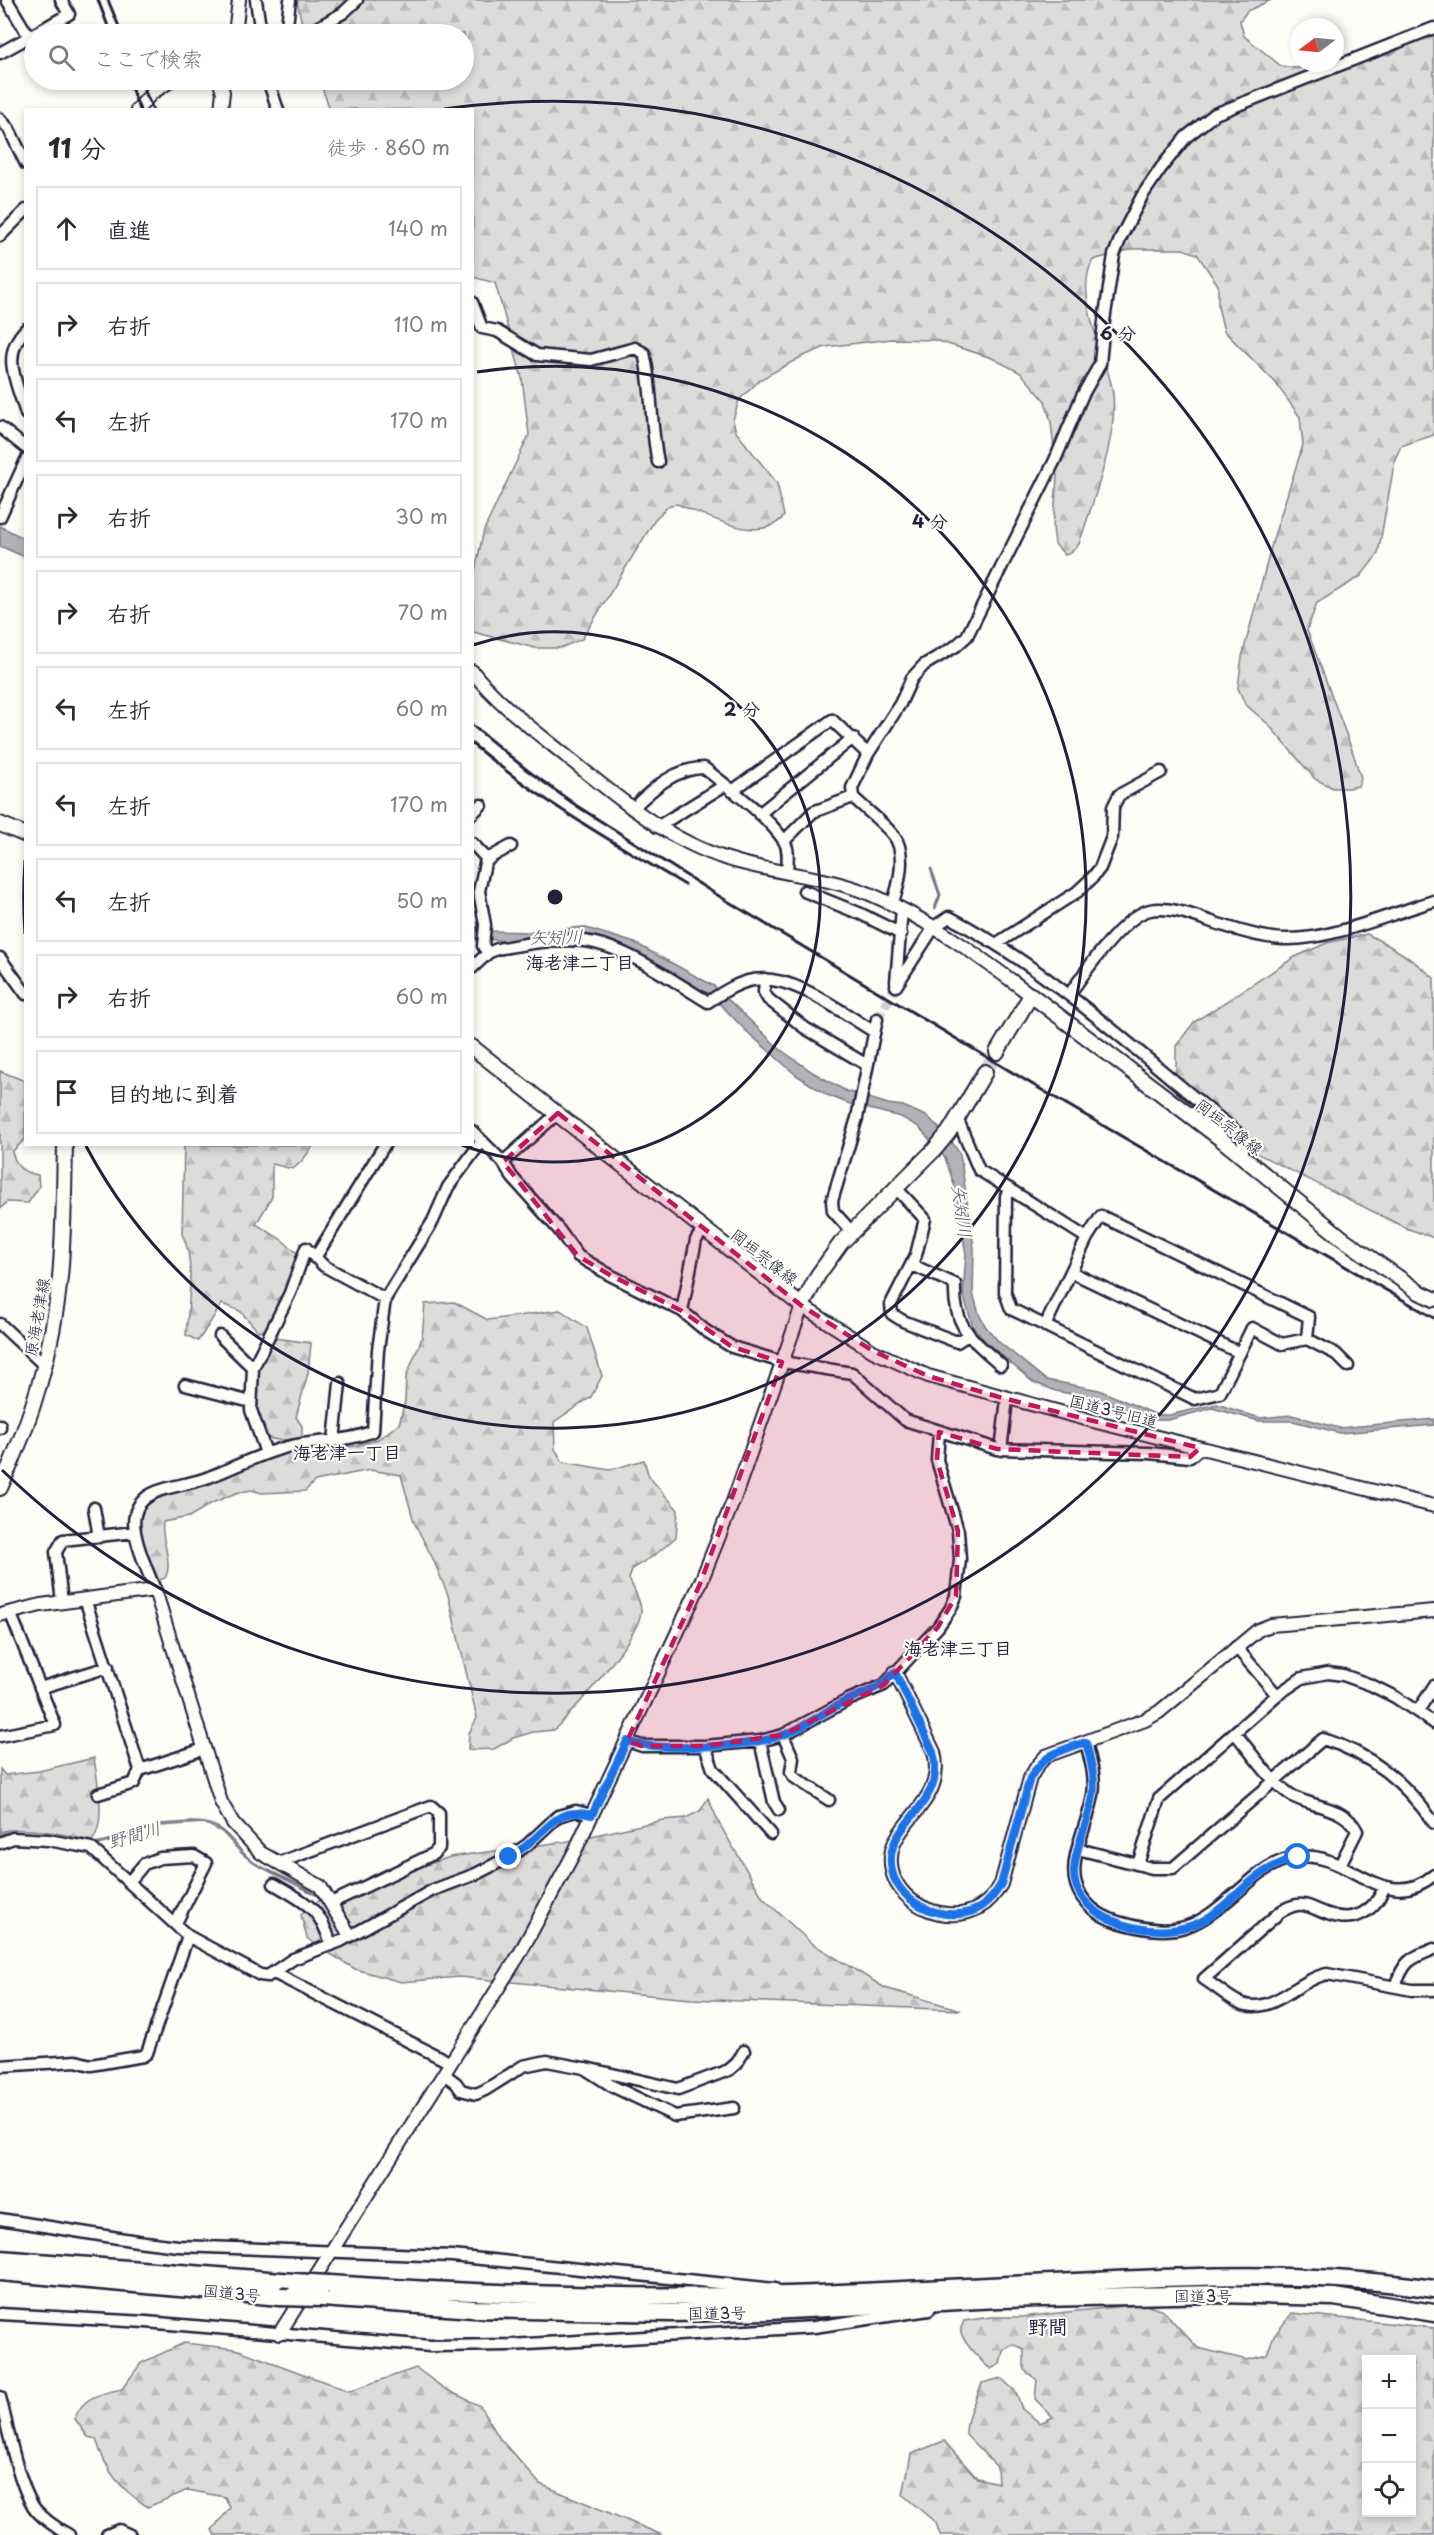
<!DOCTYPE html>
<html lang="ja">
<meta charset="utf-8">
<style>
:root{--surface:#fff;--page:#f7f7f7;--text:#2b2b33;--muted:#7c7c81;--line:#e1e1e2}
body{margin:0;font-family:"Playpen Sans","Klee One",sans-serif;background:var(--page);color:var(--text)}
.controls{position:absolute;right:18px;bottom:18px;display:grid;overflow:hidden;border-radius:0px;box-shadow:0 3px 9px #0003}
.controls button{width:54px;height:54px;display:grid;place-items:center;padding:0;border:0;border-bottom:2px solid var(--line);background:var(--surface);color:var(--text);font:30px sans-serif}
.compass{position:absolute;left:1290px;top:18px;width:54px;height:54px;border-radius:50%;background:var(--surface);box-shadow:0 3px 9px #0003;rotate:254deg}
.stop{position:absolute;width:18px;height:18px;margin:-14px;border:4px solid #1a73e8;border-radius:50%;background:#fff}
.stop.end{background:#1a73e8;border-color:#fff;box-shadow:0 2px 6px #0008}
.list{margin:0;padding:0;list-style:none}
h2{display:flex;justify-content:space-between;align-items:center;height:78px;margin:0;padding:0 24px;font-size:26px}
h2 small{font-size:20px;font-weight:400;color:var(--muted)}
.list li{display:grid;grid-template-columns:39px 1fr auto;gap:18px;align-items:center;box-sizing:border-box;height:84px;margin:0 12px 12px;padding:0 12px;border:2px solid var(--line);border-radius:0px}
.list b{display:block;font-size:22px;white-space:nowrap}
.list em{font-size:20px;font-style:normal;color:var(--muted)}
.icon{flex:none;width:33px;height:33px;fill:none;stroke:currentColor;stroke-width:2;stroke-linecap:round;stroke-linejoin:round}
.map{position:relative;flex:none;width:1434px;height:2535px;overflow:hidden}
.search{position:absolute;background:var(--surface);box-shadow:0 3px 9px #0003;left:24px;top:24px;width:450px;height:66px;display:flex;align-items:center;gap:15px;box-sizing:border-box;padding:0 21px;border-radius:33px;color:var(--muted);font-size:22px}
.panel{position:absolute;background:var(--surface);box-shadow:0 3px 9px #0003;left:24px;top:108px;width:450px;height:1038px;border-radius:0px}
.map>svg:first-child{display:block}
.forest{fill:url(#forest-firs);stroke:#807f8b;stroke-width:1.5;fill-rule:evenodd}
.water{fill:#b2b2b7;stroke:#787885;stroke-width:1.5}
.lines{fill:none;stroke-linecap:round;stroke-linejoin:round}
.stream{stroke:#787885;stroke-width:3}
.minor-tunnel{stroke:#d1d0d1;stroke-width:10;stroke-dasharray:10 5;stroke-linecap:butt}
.secondary-tunnel{stroke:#d1d0d1;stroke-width:14;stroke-dasharray:14 7;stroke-linecap:butt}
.minor-casing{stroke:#22223b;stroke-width:15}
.tertiary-casing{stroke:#22223b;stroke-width:16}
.secondary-casing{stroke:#22223b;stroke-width:18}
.trunk-casing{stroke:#22223b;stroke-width:21}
.minor{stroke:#fdfcf7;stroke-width:10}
.tertiary{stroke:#fdfcf7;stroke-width:12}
.secondary{stroke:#fdfcf7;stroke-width:14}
.trunk{stroke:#fdfcf7;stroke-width:16}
.rail{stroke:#22223b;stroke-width:3}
.trunk-bridge-casing{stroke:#22223b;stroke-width:21;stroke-linecap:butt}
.trunk-bridge{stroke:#fdfcf7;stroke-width:16}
.route{stroke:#1a73e8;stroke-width:8}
.marked{fill:#c2185b;fill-opacity:0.2;stroke:#c2185b;stroke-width:4.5;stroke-dasharray:12 8;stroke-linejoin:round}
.ring{fill:none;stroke:#22223b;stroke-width:3}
.labels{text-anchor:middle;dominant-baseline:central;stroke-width:4.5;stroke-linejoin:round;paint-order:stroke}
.street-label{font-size:16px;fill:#22223b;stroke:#fdfcf7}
.water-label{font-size:18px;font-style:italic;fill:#545466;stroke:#fdfcf7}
.neighbourhood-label{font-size:18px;font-weight:bold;fill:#22223b;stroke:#fdfcf7}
.quarter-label{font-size:20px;font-weight:bold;fill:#22223b;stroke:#fdfcf7}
.centre{fill:#22223b;stroke:#fdfcf7;stroke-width:3}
.ring-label{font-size:18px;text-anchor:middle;font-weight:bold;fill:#22223b;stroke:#fdfcf7;stroke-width:4.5;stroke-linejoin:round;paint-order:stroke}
</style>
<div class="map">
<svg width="1434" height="2535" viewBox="0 0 1434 2535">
<defs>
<pattern id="forest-firs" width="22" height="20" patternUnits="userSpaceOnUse" patternTransform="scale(1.5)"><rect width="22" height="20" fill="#dddcdb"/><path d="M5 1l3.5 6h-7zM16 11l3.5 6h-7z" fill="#bdbcbd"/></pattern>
</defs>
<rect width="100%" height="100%" fill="#fdfcf7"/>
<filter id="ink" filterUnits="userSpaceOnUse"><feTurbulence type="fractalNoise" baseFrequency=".0167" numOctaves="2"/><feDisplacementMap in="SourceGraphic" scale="12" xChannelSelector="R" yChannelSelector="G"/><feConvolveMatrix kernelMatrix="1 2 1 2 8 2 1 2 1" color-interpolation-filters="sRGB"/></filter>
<g filter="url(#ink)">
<path class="forest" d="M297 0H1271L1247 11 1240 21 1244 36 1281 66 1296 68 1328 67 1391 54 1434 29V435L1401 446 1395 459 1378 554 1361 576 1317 603 1307 630 1352 750 1361 778 1358 786 1348 788H1333L1315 779 1268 724 1245 704 1238 688 1242 657 1274 536 1303 445 1300 417 1275 382 1224 331 1218 307V285L1197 254 1183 249H1133L1093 260C1073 295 1105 352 1112 388 1121 430 1092 504 1079 544L1070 553 1065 555 1055 544 1053 527 1057 478 1051 422 1045 401 1021 373 992 358 935 340 891 339 825 347 801 357 761 379 739 400 733 420 736 432 777 483 784 516C760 546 707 515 677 504L670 505 656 518 582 639 560 648H535L473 632V579L484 530 529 435 522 378 495 283 473 277 472 110 330 109 319 80H464V34H304Z
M1367 934C1392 946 1413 959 1434 978V1238L1406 1228 1182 1116 1176 1103V1046L1194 1022 1295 957 1327 943Z
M0 1071 25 1081V1139L12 1152C17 1168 22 1172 38 1175L39 1187 28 1203 7 1202 0 1209Z
M184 1145H314L302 1161 293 1169 272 1164V1197L256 1224 282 1240 298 1254C295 1272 293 1288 277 1299L279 1311 270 1329 258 1331 240 1311 222 1304 198 1341 186 1335C188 1307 196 1260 182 1234Z
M454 1302 488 1320 560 1310 587 1328 602 1376 591 1397 554 1422 555 1449 563 1462 610 1470 644 1460 649 1477 678 1510 676 1537 655 1555 633 1568 629 1579C634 1589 640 1599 641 1610 642 1635 573 1711 554 1730L533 1732 513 1738 494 1749 468 1750 469 1733 477 1718 448 1595 433 1559 414 1522 401 1475 370 1470 315 1481 305 1491 262 1493 251 1490 236 1493 212 1503 189 1517 163 1522C160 1540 174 1562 165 1578L157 1581C149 1563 131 1531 143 1511 145 1507 149 1503 152 1500L296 1450 357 1446 378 1439 399 1424 405 1401 406 1377 422 1338 425 1304Z
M274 1338 311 1343 308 1373 296 1417 302 1426V1438C292 1439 278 1442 269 1438 263 1435 261 1429 259 1423 248 1393 258 1364 274 1338Z
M94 1758C97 1780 107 1822 92 1841 66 1835 25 1825 0 1832V1769L5 1775 39 1771Z
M708 1798 720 1825 763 1898 811 1943 885 1988 961 2010 691 1999 459 1977 401 1982 355 1969 319 1947 307 1938 301 1915 313 1903 450 1857 569 1841 663 1820 686 1818 700 1811Z
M1143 2304 1163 2311 1198 2348 1247 2360 1267 2355 1274 2336 1292 2313 1434 2328V2535H940L936 2523 903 2495 911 2454 944 2441 977 2478 998 2483 997 2467 966 2435C966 2413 975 2403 982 2383L1001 2378 1016 2392 1022 2409 1040 2423 1053 2417 1035 2399 1037 2380 1024 2370V2349L1012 2344 1003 2351 1000 2364 991 2369C983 2364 965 2344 962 2335 959 2330 962 2326 964 2321L991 2317H1021ZM1366 2360H1412V2512H1366Z
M184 2343 236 2349 349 2391 416 2368 445 2389 480 2406 500 2439 540 2484 662 2535H215L212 2530 230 2508 225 2497 188 2490 148 2507C120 2489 106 2472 96 2439L88 2437 75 2419C81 2397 102 2393 122 2389L141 2363Z"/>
<path class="water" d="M0 526 25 539V557L0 546Z
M472 926 492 931 531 932 583 927 635 943 714 986 781 1050 814 1073 846 1091 888 1104 903 1106 928 1117 950 1139 960 1154 974 1248 973 1293 979 1314 986 1327 999 1342 1046 1380 1099 1390 1157 1415H1169L1217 1404 1260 1418 1292 1415 1339 1428 1434 1419V1425L1340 1433 1293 1421H1259L1212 1408 1168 1420H1154L1137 1415 1103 1400 1056 1391 1033 1382 986 1342 973 1327 963 1294 966 1254 954 1184 945 1158 919 1127 901 1117 850 1104 827 1095 796 1075 745 1030 721 1005 636 954 539 939 508 941 473 938Z
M190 1822C200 1822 208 1822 217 1827 233 1837 240 1853 255 1863 275 1875 301 1882 318 1896L255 1864 241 1853 222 1832 204 1823 159 1826 96 1846 13 1835 0 1837V1834L6 1832 49 1835 96 1844 160 1824Z"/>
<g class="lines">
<path class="stream" d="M931 869 940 895 935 908
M908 958 921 935"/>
<path class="minor-tunnel" d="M877 1019 896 986"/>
<path class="secondary-tunnel" d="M985 1072 997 1052"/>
<defs>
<path id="minor" d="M256 0 261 34
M286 34 290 0
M306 34 343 13 357 0
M29 37 69 14 61 0
M0 53 29 37 7 0
M268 80 278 110
M0 119 9 129 26 164
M0 236 26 210
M472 302 482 328 497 331 537 355 591 360 635 348 644 353C653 390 650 425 658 462
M26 329C0 355 17 382 26 414
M0 427 26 448
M0 517 26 460
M732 791 832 720 868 754
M632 809C652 789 675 768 704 768 728 787 768 816 784 841 790 850 787 862 787 873
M472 814 481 805
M759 814 853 738
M657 827 725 785
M784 841 813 812 853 797
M472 843 488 860
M804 891 861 914 901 934
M892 904C899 887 907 853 894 836 883 822 866 810 853 797L852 788 868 754 900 704 912 678 924 665 956 646 967 636 1055 460 1082 396 1100 364 1104 321 1114 255 1121 237 1142 196 1161 168 1186 137 1215 114 1434 28
M996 944 1077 892 1092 878 1100 868 1112 837 1113 807 1119 795 1161 772
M488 953 483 946 485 925 479 891 485 863 491 857 511 846
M0 958 26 994
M472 968 488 953 497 949C524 944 556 938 584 941 625 946 673 981 708 1002 722 993 736 983 753 980 792 973 841 1012 873 1031
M765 979 764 992 768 999 805 1028 867 1065
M896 982 902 909
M896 986 934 927 949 917C1058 974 1147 1062 1243 1137V1157
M1069 995C1084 973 1123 916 1150 910 1173 905 1203 920 1225 926 1246 933 1267 939 1288 939 1333 939 1390 914 1434 901
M957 1118 979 1170 1087 1238
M472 1131 503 1162 512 1177 559 1230 578 1256 610 1275 682 1311 706 1331 732 1347 782 1362 852 1373 905 1420 997 1449 1149 1453 1190 1457 1200 1448
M503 1162 558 1113
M895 1187 925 1219 916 1255 891 1304 892 1314 903 1321 957 1342 968 1335
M1010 1189 1006 1196 1005 1292 1011 1309 1195 1399 1220 1393 1252 1328 1282 1344 1307 1339 1336 1354 1348 1366
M851 1231 833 1211 832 1201 857 1118 877 1019
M315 1258 385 1144
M912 1265 955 1284C953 1327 971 1338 1001 1365
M1071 1272 1240 1353
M682 1311 696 1240 704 1228
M0 1324 44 1365
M1045 1326 1087 1238 1101 1216 1309 1317 1307 1339
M220 1336 253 1368 251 1410 266 1453
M253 1368 290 1293 306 1248 324 1266 385 1299
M185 1385 251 1402
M0 1425V1428
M334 1441 340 1383
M1001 1450 1007 1399
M94 1508 99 1537
M155 1590C148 1571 130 1534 135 1515 137 1504 146 1496 156 1492 173 1485 192 1484 209 1477 236 1467 259 1454 287 1447 315 1440 345 1443 373 1431L378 1350 385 1299 433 1221 448 1187 482 1141
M85 1599 140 1770 204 1749
M62 1602 56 1552 63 1540 135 1532
M1236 1647 1277 1695
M40 1688 108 1667
M1418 1711 1434 1686
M1235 1733C1252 1753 1277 1792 1301 1800 1322 1808 1346 1809 1357 1831L1340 1865
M783 1735 793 1758 791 1772 794 1777 829 1800
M0 1736 55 1725 10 1612
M627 1741 642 1746H705L760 1741 783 1735 848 1700 884 1685 938 1627 951 1608 956 1596 960 1559 958 1531 937 1460 939 1432
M760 1741 774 1802 779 1810
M1086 1742C1090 1759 1096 1777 1093 1795 1089 1822 1068 1858 1076 1884 1082 1904 1099 1916 1118 1922 1189 1943 1203 1920 1254 1878 1267 1867 1282 1858 1299 1857 1350 1851 1384 1916 1434 1875
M705 1746 713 1769 771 1834
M98 1794 134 1783 140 1770
M0 1843 13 1838 48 1840 91 1848 188 1936 260 1975 268 1976 293 1959 341 1941 433 1890 476 1874 509 1857 527 1845 558 1816 576 1811 592 1815
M1078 1849 1152 1868H1173L1323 1739C1371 1754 1405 1782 1434 1823
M278 1863 431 1806 439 1813V1848L433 1854 331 1903
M1138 1864 1159 1799 1277 1695 1302 1678 1328 1673 1343 1675 1371 1685 1395 1697 1434 1723
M129 1882 144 1864 160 1858 194 1856 206 1863 176 1923
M274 1884C305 1902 321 1908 331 1945
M1384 1888C1374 1912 1353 1924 1328 1914 1318 1911 1307 1903 1297 1905 1291 1906 1285 1909 1280 1912L1204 1979C1215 1986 1225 1995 1236 2001 1269 2020 1296 1980 1327 1974L1412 1990H1434
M274 1973 451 2063
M1395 1986C1405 1960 1409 1959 1434 1949
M0 2066 76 2061 91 2065 143 2056 147 2053 188 1936
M586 2068 678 2089 729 2070 737 2063 744 2051
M444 2074 456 2083 461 2090 476 2094 485 2090 523 2066 547 2061 584 2068 612 2086 675 2116 734 2108
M0 2219 137 2241 178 2246 452 2256 775 2289
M0 2314 146 2322 430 2346 511 2345 814 2327 929 2310
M0 2397C8 2428 17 2480 33 2506 40 2517 58 2529 69 2535
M107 2535 119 2530 130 2535"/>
<path id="tertiary" d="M235 34 239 0
M219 80 223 92 221 110
M137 110 152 93 172 80
M472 671C499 705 533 729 566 756 620 799 670 844 738 862 781 874 829 877 870 894 929 919 980 957 1031 995
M0 1615 41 1605 155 1590 221 1802 233 1823 261 1853 320 1886 349 1934
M895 1672 934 1752C948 1809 881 1822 892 1871 900 1906 949 1926 980 1907 990 1901 996 1893 1001 1884L1030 1778 1037 1766 1046 1756 1145 1720 1159 1712 1258 1630 1271 1625 1434 1611
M279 2334 519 1955 575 1851 700 1584 734 1499 802 1306 873 1351 928 1376 1093 1421 1434 1506"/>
<path id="secondary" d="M0 824 26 835
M472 1047 802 1306 818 1275 841 1243 935 1149 949 1132 985 1072
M997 1052 1031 995 1221 1139 1342 1238 1419 1292 1434 1299
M0 1488C31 1422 53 1350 60 1277 64 1233 64 1189 65 1144"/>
<path id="trunk" d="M0 2259 294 2282
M0 2272 280 2297
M329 2284C492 2295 655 2300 818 2294 911 2290 1003 2285 1096 2281 1212 2275 1318 2272 1434 2289
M322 2298 474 2309 671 2313 769 2311 998 2299 1218 2294 1334 2297 1434 2313"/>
</defs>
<use href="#minor" class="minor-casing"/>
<use href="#tertiary" class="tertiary-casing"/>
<use href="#secondary" class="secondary-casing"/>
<use href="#trunk" class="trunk-casing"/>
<use href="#minor" class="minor"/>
<use href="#tertiary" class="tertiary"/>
<use href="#secondary" class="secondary"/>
<use href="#trunk" class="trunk"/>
<path class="rail" d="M98 0 111 34
M108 0 122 34
M128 80 140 110
M140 80 153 110
M472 725 527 770 577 806 709 890 1030 1083 1434 1318
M472 744C538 799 611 841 685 885"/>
<defs>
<path id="trunk-bridge" d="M294 2282 329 2284
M280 2297 322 2298"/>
</defs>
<use href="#trunk-bridge" class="trunk-bridge-casing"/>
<use href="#trunk-bridge" class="trunk-bridge"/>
</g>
</g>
<g class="lines" filter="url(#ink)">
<path class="route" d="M509 1857C515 1853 523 1849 528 1844 552 1824 559 1807 592 1815L627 1741C659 1752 750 1747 783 1735 806 1727 826 1710 848 1700 868 1691 879 1690 895 1672L933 1752C948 1809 881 1822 892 1871 900 1906 950 1926 981 1907 990 1901 996 1893 1001 1884L1030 1778C1045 1753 1060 1751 1086 1742 1090 1759 1096 1778 1093 1796 1089 1821 1075 1846 1074 1872 1074 1893 1089 1909 1107 1918 1139 1933 1181 1937 1212 1915 1244 1891 1257 1868 1298 1857"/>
</g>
<path class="marked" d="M558 1113 802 1306 873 1351 928 1376 999 1397 1200 1448 1190 1457 997 1449 939 1432 937 1460 958 1531 956 1596 938 1627 884 1685 783 1735 705 1746H642L627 1741 700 1584 782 1362 732 1347 682 1311 610 1275 578 1256 503 1162Z"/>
<g class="ring">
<path d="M473 645A265 265 0 1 1 462 1145"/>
<path d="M25 934A531 531 0 0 1 25 860M477 372A531 531 0 1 1 86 1146"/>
<path d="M444 109A796 796 0 1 1 2 1470"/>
</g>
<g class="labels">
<g class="street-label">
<text transform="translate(1230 1126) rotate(38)">岡垣宗像線</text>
<text transform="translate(765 1256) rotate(38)">岡垣宗像線</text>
<text transform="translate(36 1317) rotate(-80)">原海老津線</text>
<text transform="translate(1114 1410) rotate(14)">国道3号旧道</text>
<text transform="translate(232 2292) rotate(6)">国道3号</text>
<text x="1203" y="2295">国道3号</text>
<text transform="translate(717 2312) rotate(-1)">国道3号</text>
</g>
<g class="water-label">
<text transform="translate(556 936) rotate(-1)">矢矧川</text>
<text transform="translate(963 1211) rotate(82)">矢矧川</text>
<text transform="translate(134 1834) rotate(-16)">野間川</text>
</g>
<g class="neighbourhood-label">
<text x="580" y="961">海老津二丁目</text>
<text x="347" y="1451">海老津一丁目</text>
<text x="958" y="1647">海老津三丁目</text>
</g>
<g class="quarter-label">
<text x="1048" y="2326">野間</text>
</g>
</g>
<circle cx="555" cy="897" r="9" class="centre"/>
<g class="ring-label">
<text x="1118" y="340">6 分</text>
<text x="930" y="528">4 分</text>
<text x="742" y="716">2 分</text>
</g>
</svg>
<div class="controls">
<button>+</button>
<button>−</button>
<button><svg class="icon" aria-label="locate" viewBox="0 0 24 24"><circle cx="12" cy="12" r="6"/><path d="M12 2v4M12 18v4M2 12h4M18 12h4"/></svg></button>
</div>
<svg class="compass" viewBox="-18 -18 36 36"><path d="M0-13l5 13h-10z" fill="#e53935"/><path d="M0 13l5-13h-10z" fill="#7c7c81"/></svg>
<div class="stop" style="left:1298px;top:1857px"></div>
<div class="stop end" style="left:509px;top:1857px"></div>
<div class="search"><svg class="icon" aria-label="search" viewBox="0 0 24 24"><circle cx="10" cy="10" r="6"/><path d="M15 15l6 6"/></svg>ここで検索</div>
<section class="panel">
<h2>11 分<small>徒歩 · 860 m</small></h2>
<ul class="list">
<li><svg class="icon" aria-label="ahead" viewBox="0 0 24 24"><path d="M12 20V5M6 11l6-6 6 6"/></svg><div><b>直進</b></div><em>140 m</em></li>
<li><svg class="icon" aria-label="right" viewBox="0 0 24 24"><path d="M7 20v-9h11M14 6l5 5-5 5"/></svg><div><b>右折</b></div><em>110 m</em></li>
<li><svg class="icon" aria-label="left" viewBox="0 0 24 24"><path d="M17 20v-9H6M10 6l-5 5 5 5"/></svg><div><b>左折</b></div><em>170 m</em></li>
<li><svg class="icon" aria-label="right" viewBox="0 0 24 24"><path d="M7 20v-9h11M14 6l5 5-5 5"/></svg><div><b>右折</b></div><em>30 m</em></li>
<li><svg class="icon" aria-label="right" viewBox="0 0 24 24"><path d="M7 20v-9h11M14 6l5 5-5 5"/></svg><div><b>右折</b></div><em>70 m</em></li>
<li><svg class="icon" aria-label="left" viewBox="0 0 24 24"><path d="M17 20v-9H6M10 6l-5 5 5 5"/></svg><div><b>左折</b></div><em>60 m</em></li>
<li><svg class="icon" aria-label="left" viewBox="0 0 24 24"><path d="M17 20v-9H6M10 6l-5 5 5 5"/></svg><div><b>左折</b></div><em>170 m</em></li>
<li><svg class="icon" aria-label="left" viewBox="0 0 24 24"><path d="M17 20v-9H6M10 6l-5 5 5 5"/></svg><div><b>左折</b></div><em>50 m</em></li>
<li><svg class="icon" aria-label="right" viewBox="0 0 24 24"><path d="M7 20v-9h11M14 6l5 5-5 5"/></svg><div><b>右折</b></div><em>60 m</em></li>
<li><svg class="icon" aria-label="arrive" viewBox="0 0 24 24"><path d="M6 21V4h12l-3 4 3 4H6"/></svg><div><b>目的地に到着</b></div></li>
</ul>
</section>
</div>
